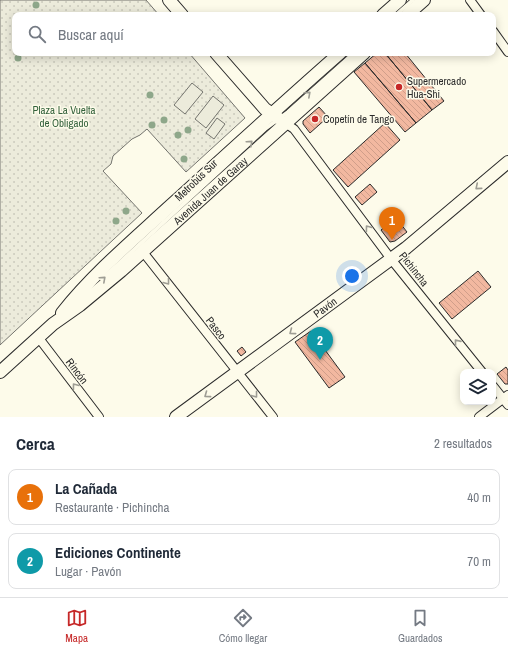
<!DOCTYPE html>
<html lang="es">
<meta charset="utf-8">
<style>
:root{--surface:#fff;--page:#f6f6f7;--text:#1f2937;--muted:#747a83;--line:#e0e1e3;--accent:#c62828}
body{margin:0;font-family:"Archivo Narrow",sans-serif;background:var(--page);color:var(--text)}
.controls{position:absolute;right:12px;bottom:12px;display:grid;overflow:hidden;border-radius:8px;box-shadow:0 2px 10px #0003}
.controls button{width:36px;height:36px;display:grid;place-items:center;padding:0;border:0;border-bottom:1px solid var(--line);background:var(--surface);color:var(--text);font:20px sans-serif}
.you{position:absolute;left:352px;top:276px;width:14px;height:14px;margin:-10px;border:3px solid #fff;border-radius:50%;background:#1a73e8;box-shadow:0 0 0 6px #1a73e833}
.badge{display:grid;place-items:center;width:26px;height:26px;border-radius:50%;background:var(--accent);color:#fff;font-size:13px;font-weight:700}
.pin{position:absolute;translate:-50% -33px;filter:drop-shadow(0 1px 2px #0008)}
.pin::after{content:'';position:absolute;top:21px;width:14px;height:12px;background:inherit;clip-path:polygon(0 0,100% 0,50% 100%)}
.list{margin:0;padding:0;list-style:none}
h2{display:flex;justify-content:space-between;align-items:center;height:52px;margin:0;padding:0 16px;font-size:17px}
h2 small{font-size:13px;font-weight:400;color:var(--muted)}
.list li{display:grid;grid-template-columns:26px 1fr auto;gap:12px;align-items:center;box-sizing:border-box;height:56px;margin:0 8px 8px;padding:0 8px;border:1px solid var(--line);border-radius:8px}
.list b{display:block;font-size:15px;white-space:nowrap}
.list p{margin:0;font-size:13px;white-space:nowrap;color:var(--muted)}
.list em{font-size:13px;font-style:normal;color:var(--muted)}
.icon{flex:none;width:22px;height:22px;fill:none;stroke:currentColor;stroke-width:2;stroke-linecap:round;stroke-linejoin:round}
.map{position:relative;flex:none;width:508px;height:417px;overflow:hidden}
.search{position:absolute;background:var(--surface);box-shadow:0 2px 10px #0003;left:12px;right:12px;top:12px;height:44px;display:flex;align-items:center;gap:10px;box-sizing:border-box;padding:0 14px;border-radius:8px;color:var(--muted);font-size:15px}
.sheet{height:180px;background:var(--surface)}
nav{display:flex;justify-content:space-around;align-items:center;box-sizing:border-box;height:56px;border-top:1px solid var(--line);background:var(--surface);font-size:11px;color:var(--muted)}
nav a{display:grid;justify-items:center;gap:2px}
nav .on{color:var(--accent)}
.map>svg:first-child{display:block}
.park{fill:url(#park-dots);stroke:#74746e}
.pitch{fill:#ecebdb;stroke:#74746e}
.building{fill:url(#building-back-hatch);stroke:#2b2b2b}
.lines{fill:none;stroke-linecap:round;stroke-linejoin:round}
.lane-casing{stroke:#2b2b2b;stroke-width:5.5}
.street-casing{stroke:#2b2b2b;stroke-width:10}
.secondary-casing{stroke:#2b2b2b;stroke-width:14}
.lane{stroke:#fdfbea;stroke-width:4}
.street{stroke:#fdfbea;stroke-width:8}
.secondary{stroke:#fdfbea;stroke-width:12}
.tree{fill:#8ea78a}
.oneway{stroke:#9e9d94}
.poi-dot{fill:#c62828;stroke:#fdfbea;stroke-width:1.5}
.labels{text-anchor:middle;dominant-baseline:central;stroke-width:3;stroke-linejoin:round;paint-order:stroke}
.poi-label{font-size:11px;fill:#2b2b2b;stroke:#fdfbea;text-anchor:start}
.park-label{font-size:11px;fill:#34623c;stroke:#fdfbea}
.street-label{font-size:11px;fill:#2b2b2b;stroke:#fdfbea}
</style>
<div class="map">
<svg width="508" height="417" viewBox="0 0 508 417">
<defs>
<pattern id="park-dots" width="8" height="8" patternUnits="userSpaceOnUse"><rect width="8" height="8" fill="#ecebdb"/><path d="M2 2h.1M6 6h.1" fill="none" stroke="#cbcabc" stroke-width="1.8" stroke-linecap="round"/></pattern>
<pattern id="building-back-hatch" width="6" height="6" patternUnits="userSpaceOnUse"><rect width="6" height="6" fill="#f2b8a0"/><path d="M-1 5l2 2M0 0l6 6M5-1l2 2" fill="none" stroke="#d09e8a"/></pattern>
</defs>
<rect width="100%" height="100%" fill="#fdfbea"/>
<path class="park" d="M0 0H146L159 15H15V53H189L245 118 186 172 147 129 140 135 132 139 113 156 111 164 103 171 142 213 0 345Z"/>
<path class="pitch" d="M192 83 203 92 185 114 174 105Z
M213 96 224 105 206 128 195 119Z
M217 118 225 124 214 139 206 133Z"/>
<path class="building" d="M377 53H385L432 110 416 123 365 63Z
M385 53H405L444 101 432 110Z
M365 63 416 123 405 132 354 72Z
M319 107 328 117 310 133 303 124V121Z
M385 123 400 140 348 187 333 170Z
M370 184 377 192 362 205 355 197Z
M396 218 407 232 395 241 390 242 381 230Z
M478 271 491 287 452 319 439 303Z
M311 331 345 377 329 388 295 342Z
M242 347 246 352 241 356 237 351Z
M506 367 508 370V384H505L497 374Z"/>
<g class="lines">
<defs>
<path id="lane" d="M396 15 413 0
M102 279 265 129 288 112 354 53"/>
<path id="street" d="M470 0 481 15
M493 31 508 52
M285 123 294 129 391 259 482 372
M143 252 273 417
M38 337 99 417
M493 386 508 405
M479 417 508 395"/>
<g id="secondary">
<path d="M169 0 182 15"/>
<path d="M383 15 400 0"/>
<path d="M407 15 424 0"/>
<path d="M216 53 265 109 278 118"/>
<path d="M62 313C93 274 132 241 168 208 225 156 282 104 340 53"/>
<path id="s1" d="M0 372 53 324 80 305 121 271 364 53"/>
<path id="s2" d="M176 417 406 248 508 162"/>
</g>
</defs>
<use href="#lane" class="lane-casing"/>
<use href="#street" class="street-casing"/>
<use href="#secondary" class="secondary-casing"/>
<use href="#lane" class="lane"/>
<use href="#street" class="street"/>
<use href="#secondary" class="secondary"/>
</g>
<g class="tree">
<circle cx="36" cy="5" r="3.5"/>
<circle cx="18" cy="58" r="3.5"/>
<circle cx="150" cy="95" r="3.5"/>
<circle cx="164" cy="120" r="3.5"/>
<circle cx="152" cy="125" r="3.5"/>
<circle cx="188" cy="130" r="3.5"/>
<circle cx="178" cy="135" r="3.5"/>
<circle cx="184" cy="159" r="3.5"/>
<circle cx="126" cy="211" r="3.5"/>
<circle cx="116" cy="221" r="3.5"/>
</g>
<defs><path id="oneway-chevron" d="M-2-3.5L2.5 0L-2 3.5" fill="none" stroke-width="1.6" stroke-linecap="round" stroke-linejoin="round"/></defs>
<g class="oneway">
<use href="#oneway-chevron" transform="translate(308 94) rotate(-42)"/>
<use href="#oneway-chevron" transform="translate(250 143) rotate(-42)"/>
<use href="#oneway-chevron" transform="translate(478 187) rotate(140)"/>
<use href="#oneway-chevron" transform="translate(368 228) rotate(-127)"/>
<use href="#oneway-chevron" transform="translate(103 279) rotate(-42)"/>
<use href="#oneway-chevron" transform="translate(167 282) rotate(52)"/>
<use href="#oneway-chevron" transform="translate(292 332) rotate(143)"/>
<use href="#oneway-chevron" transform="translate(457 342) rotate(-129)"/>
<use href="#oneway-chevron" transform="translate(75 386) rotate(-127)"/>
<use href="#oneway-chevron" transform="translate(207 395) rotate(144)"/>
<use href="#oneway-chevron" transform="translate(255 395) rotate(52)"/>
</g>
<g class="poi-dot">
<circle cx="399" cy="87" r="4"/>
<circle cx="315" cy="119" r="4"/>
</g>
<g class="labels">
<g class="poi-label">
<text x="407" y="81">Supermercado<tspan x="407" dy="13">Hua-Shi</tspan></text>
<text x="323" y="119">Copetín de Tango</text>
</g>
<g class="park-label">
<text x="64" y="110">Plaza La Vuelta<tspan x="64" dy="13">de Obligado</tspan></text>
</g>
<g class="street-label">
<text transform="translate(196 180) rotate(-44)">Metrobús Sur</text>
<text stroke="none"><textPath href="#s1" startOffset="278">Avenida Juan de Garay</textPath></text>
<text transform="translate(414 269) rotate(52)">Pichincha</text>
<text stroke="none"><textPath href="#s2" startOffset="185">Pavón</textPath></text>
<text transform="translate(216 328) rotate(52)">Pasco</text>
<text transform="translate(77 371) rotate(53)">Rincón</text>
</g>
</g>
</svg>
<div class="controls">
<button><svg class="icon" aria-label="layers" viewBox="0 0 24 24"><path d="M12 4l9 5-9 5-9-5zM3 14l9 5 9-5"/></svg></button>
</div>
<div class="you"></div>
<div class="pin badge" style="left:392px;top:240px;background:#e8710a">1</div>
<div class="pin badge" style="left:320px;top:360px;background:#0f9aa8">2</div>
<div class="search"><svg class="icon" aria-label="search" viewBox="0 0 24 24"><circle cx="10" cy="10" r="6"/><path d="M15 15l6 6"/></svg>Buscar aquí</div>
</div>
<section class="sheet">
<h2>Cerca<small>2 resultados</small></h2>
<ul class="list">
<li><span class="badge" style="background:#e8710a">1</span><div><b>La Cañada</b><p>Restaurante · Pichincha</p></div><em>40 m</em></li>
<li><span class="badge" style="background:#0f9aa8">2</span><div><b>Ediciones Continente</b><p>Lugar · Pavón</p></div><em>70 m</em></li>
</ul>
</section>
<nav>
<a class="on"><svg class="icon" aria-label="map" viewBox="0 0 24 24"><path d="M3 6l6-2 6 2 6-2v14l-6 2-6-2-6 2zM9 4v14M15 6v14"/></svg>Mapa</a>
<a><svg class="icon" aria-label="directions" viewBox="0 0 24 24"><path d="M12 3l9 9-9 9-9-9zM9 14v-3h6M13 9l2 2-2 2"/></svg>Cómo llegar</a>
<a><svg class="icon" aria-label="saved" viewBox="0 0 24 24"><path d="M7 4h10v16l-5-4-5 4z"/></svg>Guardados</a>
</nav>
